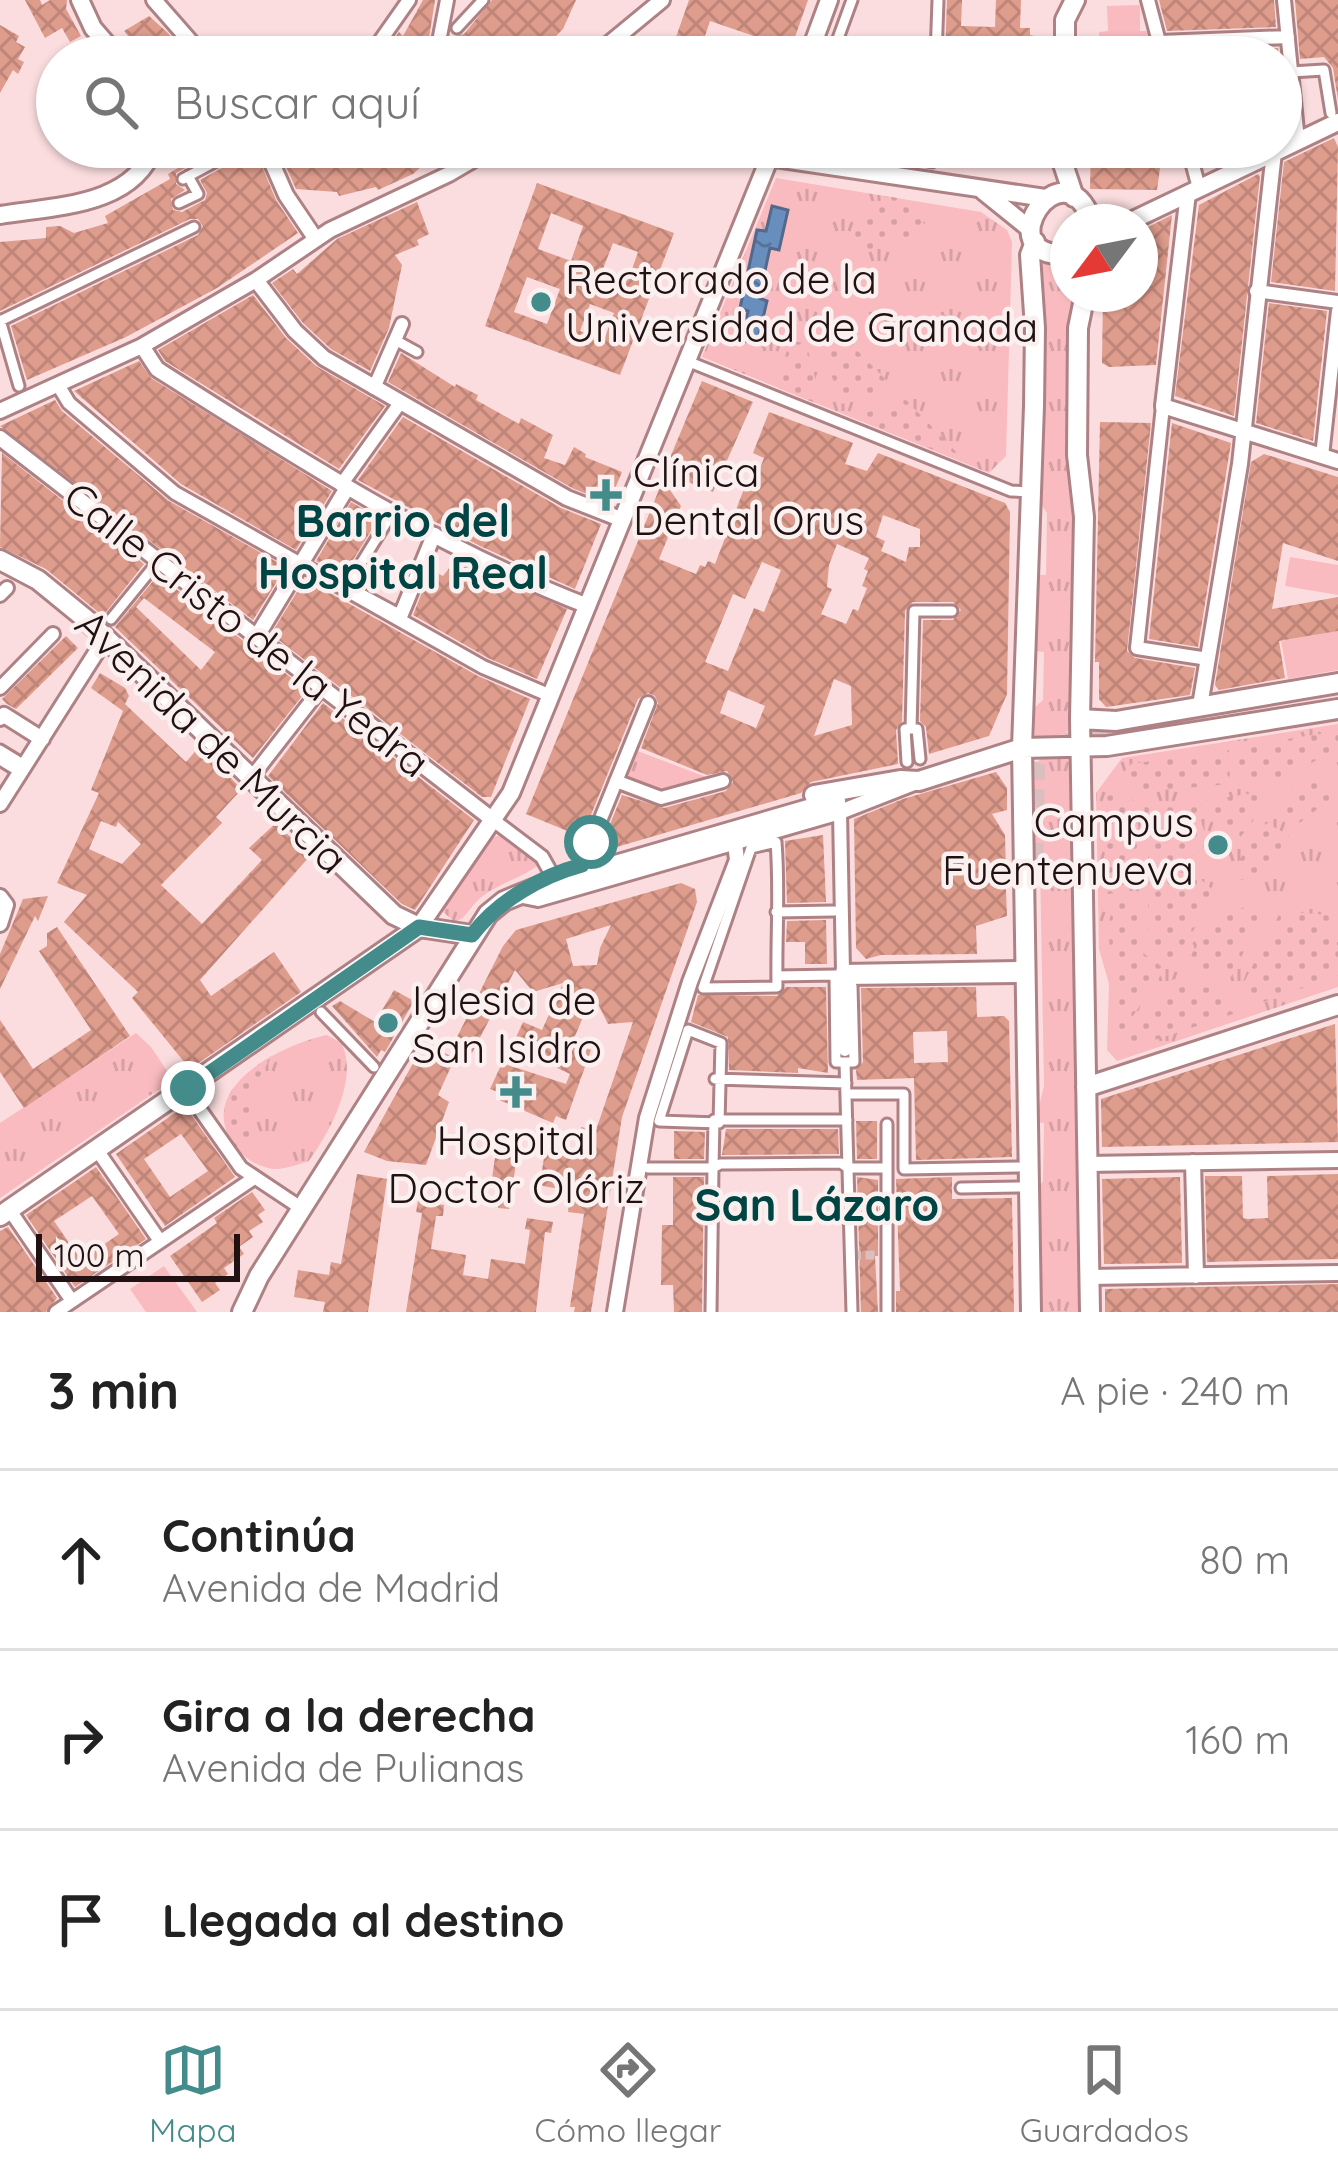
<!DOCTYPE html>
<html lang="es">
<meta charset="utf-8">
<style>
:root{--surface:#fff;--page:#f6f6f6;--text:#222;--muted:#767676;--line:#e0e0e0;--accent:#448c8b}
body{margin:0;font-family:Quicksand,sans-serif;background:var(--page);color:var(--text)}
.compass{position:absolute;left:1050px;top:204px;width:108px;height:108px;border-radius:50%;background:var(--surface);box-shadow:0 3px 9px #0004;rotate:238deg}
.scale{position:absolute;left:36px;bottom:30px;width:204px;box-sizing:border-box;padding-left:12px;border:6px solid #211112;border-top:0;font-size:33px;line-height:42px;white-space:nowrap;color:#211112;-webkit-text-stroke:9px #faf0f0;paint-order:stroke}
.stop{position:absolute;width:36px;height:36px;margin:-27px;border:9px solid #448c8b;border-radius:50%;background:#fff}
.stop.end{background:#448c8b;border-color:#fff;box-shadow:0 3px 12px #0008}
.list{margin:0;padding:0;list-style:none}
h2{display:flex;justify-content:space-between;align-items:center;height:156px;margin:0;padding:0 48px;font-size:51px}
h2 small{font-size:39px;font-weight:400;color:var(--muted)}
.list li{display:grid;grid-template-columns:78px 1fr auto;gap:36px;align-items:center;box-sizing:border-box;height:180px;padding:0 48px;border-top:3px solid var(--line)}
.list b{display:block;font-size:45px;white-space:nowrap}
.list p{margin:0;font-size:39px;white-space:nowrap;color:var(--muted)}
.list em{font-size:39px;font-style:normal;color:var(--muted)}
.icon{flex:none;width:66px;height:66px;fill:none;stroke:currentColor;stroke-width:2;stroke-linecap:round;stroke-linejoin:round}
.map{position:relative;flex:none;width:1338px;height:1312px;overflow:hidden}
.search{position:absolute;background:var(--surface);box-shadow:0 3px 9px #0004;left:36px;right:36px;top:36px;height:132px;display:flex;align-items:center;gap:30px;box-sizing:border-box;padding:0 42px;border-radius:66px;color:var(--muted);font-size:45px}
.sheet{height:696px;background:var(--surface)}
nav{display:flex;justify-content:space-around;align-items:center;box-sizing:border-box;height:168px;border-top:3px solid var(--line);background:var(--surface);font-size:33px;color:var(--muted)}
nav a{display:grid;justify-items:center;gap:6px}
nav .on{color:var(--accent)}
.map>svg:first-child{display:block}
.grass{fill:url(#grass-tufts)}
.garden{fill:url(#garden-dots)}
.pitch{fill:#f9bbbf}
.water{fill:url(#water-ripples);stroke:#53688a;stroke-width:3}
.building{fill:url(#building-cross-hatch);fill-rule:evenodd}
.lines{fill:none;stroke-linecap:round;stroke-linejoin:round}
.pedestrian-tunnel{stroke:#dabec0;stroke-width:9;stroke-dasharray:9 4.5;stroke-linecap:butt}
.primary-tunnel{stroke:#dabec0;stroke-width:18;stroke-dasharray:18 9;stroke-linecap:butt}
.pedestrian-casing{stroke:#ae8285;stroke-width:15}
.minor-casing{stroke:#ae8285;stroke-width:18}
.tertiary-casing{stroke:#ae8285;stroke-width:20}
.secondary-casing{stroke:#ae8285;stroke-width:22}
.primary-casing{stroke:#ae8285;stroke-width:24}
.pedestrian{stroke:#fff;stroke-width:9}
.minor{stroke:#fff;stroke-width:12}
.tertiary{stroke:#fff;stroke-width:14}
.secondary{stroke:#fff;stroke-width:16}
.primary{stroke:#fff;stroke-width:18}
.route{stroke:#448c8b;stroke-width:15}
.poi-dot{fill:#448c8b;stroke:#faf0f0;stroke-width:4.5}
.labels{text-anchor:middle;dominant-baseline:central;stroke-width:9;stroke-linejoin:round;paint-order:stroke}
.poi-label{font-size:42px;fill:#211112;stroke:#faf0f0;text-anchor:start}
.street-label{font-size:42px;fill:#211112;stroke:#faf0f0}
.neighbourhood-label{font-size:45px;font-weight:bold;fill:#044;stroke:#faf0f0}
</style>
<div class="map">
<svg width="1338" height="1312" viewBox="0 0 1338 1312">
<defs>
<pattern id="grass-tufts" width="24" height="20" patternUnits="userSpaceOnUse" patternTransform="scale(3)"><rect width="24" height="20" fill="#f9bbbf"/><path d="M3 7l-1-3M5 7V3M7 7l1-3M15 17l-1-3M17 17v-4M19 17l1-3" fill="none" stroke="#d5a0a3"/></pattern>
<pattern id="garden-dots" width="8" height="8" patternUnits="userSpaceOnUse" patternTransform="scale(3)"><rect width="8" height="8" fill="#f9bbbf"/><path d="M2 2h.1M6 6h.1" fill="none" stroke="#d5a0a3" stroke-width="1.8" stroke-linecap="round"/></pattern>
<pattern id="water-ripples" width="26" height="14" patternUnits="userSpaceOnUse" patternTransform="scale(3)"><rect width="26" height="14" fill="#688ebe"/><path d="M2 4q2-2 4 0t4 0M15 11q2-2 4 0t4 0" fill="none" stroke="#557399"/></pattern>
<pattern id="building-cross-hatch" width="8" height="8" patternUnits="userSpaceOnUse" patternTransform="scale(3)"><rect width="8" height="8" fill="#de9c8c"/><path d="M0 0l8 8M0 8l8-8" fill="none" stroke="#be8578"/></pattern>
</defs>
<rect width="100%" height="100%" fill="#fbdddf"/>
<path class="grass" d="M776 178 981 212 1007 230 1012 242 1006 456 989 473 702 357Z
M1037 264H1068V294H1079L1074 726 1059 738H1035V707L1043 700 1044 652 1036 651 1038 575H1046L1047 513 1039 501Z
M1338 724V987L1117 1061 1107 1050 1109 984 1099 949 1096 793 1122 758Z
M635 750 714 780 661 795 623 780Z
M1074 755 1083 1312H1037L1036 1192 1043 1181 1044 1123 1035 1122 1044 1086 1040 862 1029 861V771L1043 756Z
M501 835 539 865C520 879 495 884 477 901 468 910 467 917 455 922L443 912 446 903 491 838Z
M136 1033 151 1047 173 1080 0 1198V1123Z
M327 1035 341 1043C360 1077 329 1134 308 1162 299 1163 286 1170 273 1169 257 1167 243 1157 234 1145 193 1087 284 1044 327 1035Z"/>
<path class="garden" d="M886 196 897 198 930 229 858 254 846 237Z
M839 332 893 387 842 404 819 341Z
M789 341 806 343 821 400 815 403 778 388Z
M906 400 961 457 958 460 857 419 859 415Z
M1338 731V747L1290 776 1238 783 1237 747Z
M1229 750 1230 784 1140 792 1118 779 1131 764Z
M1319 777 1334 788 1331 798 1297 825 1272 811 1294 786Z
M1114 787 1137 803 1141 881 1126 892 1106 894 1103 803Z
M1277 789 1236 843 1224 844 1205 801Z
M1195 800 1207 841 1204 851 1177 862 1149 865 1144 804Z
M1267 823 1289 836C1287 869 1269 875 1241 880L1235 873 1240 859Z
M1190 870 1212 889 1204 915 1169 965 1149 951 1148 878Z
M1131 897 1140 908 1143 953 1165 969 1118 1038C1118 1021 1119 1003 1117 987 1113 957 1100 925 1118 899Z
M1247 907 1264 912 1231 977 1185 964 1220 912Z
M1281 911 1328 915 1338 948V975L1247 1008 1241 988Z
M1173 979 1229 993 1233 1014 1131 1048 1128 1039Z
M273 1055C266 1066 256 1079 254 1093 251 1117 258 1131 239 1151 205 1108 236 1078 273 1055Z"/>
<path class="pitch" d="M1140 5V31H1149V57H1099V32L1108 31 1107 6Z
M1290 557 1338 565V595L1285 586Z
M1338 631V670L1288 679 1281 641Z
M164 1266 197 1312H146L130 1289Z"/>
<path class="water" d="M772 206 788 210 779 250 770 248 759 298 767 301 757 344 741 340 748 311 740 308 757 230 766 231Z"/>
<path class="building" d="M25 0H40L42 5 50 0H67L66 9 81 36 70 42 62 28 45 38Z
M423 0H435L426 57H382L399 32 403 36Z
M492 0H576L563 29 535 57H447L454 36 464 34Z
M689 0H808L788 57H769L774 43 710 21 703 42 742 57H669Z
M947 0H962L961 26 995 27 996 0H1021L1020 28H1030V35L1043 38 1042 57H945Z
M1159 0H1274L1276 27 1167 31Z
M1295 0H1338V100L1333 68 1324 57 1300 59Z
M149 16 168 33 189 57H158L148 46 142 53 124 31Z
M0 25 19 36 16 42 25 47 18 59 24 62 18 74 13 70 0 93Z
M1278 48 1279 57H1173V52Z
M1334 138 1338 147 1335 291 1271 282 1284 162Z
M187 147H215L214 152 176 173V184L185 190 171 199 173 210 182 212 205 200 207 193 200 180 229 164 233 147H254L276 200 298 233 217 288 126 337 27 380 11 326 198 235 203 226 198 219H190L0 311V242L46 238V227L60 226 74 233 108 223 105 216 170 179 168 174 183 165 176 154Z
M277 147H443L413 174 378 190 376 187 339 196 337 192 296 189Z
M1091 147H1113V167H1140L1141 147H1163L1157 190 1090 189Z
M1258 174 1260 176 1234 416 1175 396 1199 205Z
M537 183 674 233 620 375 485 326ZM551 213 583 226 571 261 538 249ZM613 243 638 252 629 278 603 269ZM527 277 560 289 547 324 514 312ZM590 304 614 313 604 340 580 331Z
M417 202 429 234 417 240 419 245 395 255 402 265 389 328 370 371 331 349 303 323 272 283 293 269 297 274 337 239Z
M1172 215 1156 365 1109 367 1102 363 1103 294H1140V231Z
M253 295 286 338 316 366 385 406 339 469 165 361 158 350Z
M1269 303 1327 311 1313 441 1256 423Z
M401 353 455 387 456 384 478 395 476 400 519 424 521 418 553 435 544 458 565 465 574 447 586 454 585 457 622 472 609 503 572 488 388 382Z
M139 361 151 378 332 491 296 550 181 484 74 391Z
M702 381 753 402 713 492 664 472Z
M55 400 62 411 169 501 286 567 253 620 0 426Z
M769 412 853 443 845 464 867 471 878 453 1005 503 1010 512 1007 694 989 736 929 754 926 727 920 721 923 620H953L961 610 953 602H913L905 611 902 721 896 730 898 764 811 782 801 793 610 849 601 846 622 795 664 808 726 791 733 782 727 771 707 775 641 748 658 703 655 696 648 693 638 699 582 837 526 814 663 480 681 506 659 559 696 574 700 565 705 567 708 561 715 564 744 489 751 491 764 458 753 453ZM883 515 920 529V547H909L906 562 881 551 885 541 876 537ZM837 544 869 558 864 569 868 571 862 586 867 588 858 611 853 609 846 624 821 614 832 589 827 587 829 565ZM762 562 781 570 764 612 754 608 728 671 705 662 733 594 745 599ZM834 679 851 686 852 725 814 736ZM728 690 765 706 756 728 720 713Z
M403 417 561 508 601 524 575 589 480 546 358 480Z
M1100 422 1151 423 1127 651 1135 658 1195 668 1190 695 1106 707 1099 699V662H1095Z
M1172 423 1231 443 1198 647 1149 639Z
M2 453 144 564 103 616 46 569 0 547Z
M1264 454 1338 477V561L1283 543 1272 609 1338 597V631L1279 641 1285 678 1219 690 1215 685 1251 462Z
M351 502 379 518 343 576 316 561Z
M460 561 567 609 537 679 488 658 413 615 431 570 443 576 450 567 456 570Z
M158 575 307 690 253 758 115 627ZM144 598 215 652 201 670 136 607Z
M305 579 478 676 530 699 491 797H482L271 634Z
M66 636 78 648 16 709 7 704 2 699Z
M100 673 125 688 129 696 125 704 186 762 199 747 242 789 216 817 222 823 161 885 202 924 262 860 249 848 276 823 310 856 200 980 211 996 274 952 301 992 190 1069 132 998 138 992 64 922 87 895 57 883 99 793 91 790 123 711 91 688ZM101 821 116 827 118 822 141 844 122 864 89 849Z
M323 703 474 820 415 910 402 904 268 776Z
M996 772 1007 788V810L992 814 1005 835 1006 871 995 874 1006 890 1007 916 976 926 977 954 881 955 866 959 856 948 854 819 903 799Z
M823 835 826 902 787 903 785 841Z
M681 883 695 889 697 902 622 1117 591 1312H574L575 1307H570L584 1214 568 1212 571 1191 543 1186 540 1182 544 1158 548 1153 577 1158 581 1127 596 1130 633 1022 608 1024 593 994 572 1043 591 1050 566 1120 556 1116 553 1123 497 1099 500 1093 490 1089 502 1063 566 1084 570 1074 512 1046 523 1022 542 1030 563 983 533 992 515 970 472 1053 454 1043 503 946 516 930ZM611 925 600 948 597 965 573 966 566 939Z
M48 896 38 921 35 916 0 989V954L23 899Z
M826 920 827 964H805V942H786L787 921Z
M57 927 130 1036 24 1108 0 1072V1020L33 1069 91 1030 39 951 47 946V933Z
M786 987H826L828 1073 798 1068V1073L729 1070 728 1037 691 1022 698 995 777 996Z
M976 987 977 1017 1004 1016 1009 1021 1012 1157 916 1160 914 1078 857 1080 856 1070 863 1062 861 988ZM947 1031 948 1062 914 1063 913 1032Z
M394 990 414 1001 385 1052 381 1050 377 1057 332 1006 340 1001 375 1022Z
M1335 1024 1338 1142 1102 1147 1101 1099Z
M434 1048 455 1058 438 1095 449 1102 426 1165 387 1161 364 1152 417 1056 428 1062Z
M185 1106 235 1177 165 1226 116 1154ZM181 1134 208 1171 170 1197 144 1159Z
M856 1121H877V1159H857Z
M726 1129H838L839 1154 722 1155Z
M674 1131 705 1132 704 1159H674Z
M511 1148 517 1157 509 1209 498 1208 502 1181 492 1179 496 1150Z
M96 1167 146 1239 75 1287 26 1215ZM92 1196 119 1234 81 1260 54 1221Z
M357 1174 387 1179 368 1312H323L325 1302 294 1297 298 1270 329 1275 331 1262 341 1264Z
M1338 1174V1259L1207 1262 1205 1176H1242L1243 1218 1248 1219 1268 1218 1267 1176Z
M673 1177H704L702 1312H674L673 1285H661L662 1225H673Z
M857 1177 878 1180V1256H875L878 1312H861Z
M952 1177V1199L1012 1198 1014 1312H896V1291H900L896 1179Z
M1180 1177 1182 1263 1104 1264 1102 1179Z
M252 1192 265 1210 258 1215 263 1222 249 1231 253 1237 239 1247 244 1254 224 1268 228 1274 215 1283 220 1290 202 1302 170 1256 217 1223 214 1218Z
M418 1201 444 1205 443 1216H436L431 1249 466 1255 463 1275 488 1279 491 1259 525 1264 530 1230 525 1229 527 1218 553 1222 551 1233 545 1232 536 1312H406L422 1213 416 1212Z
M8 1227 57 1298 46 1312H0V1231Z
M1338 1284V1312H1105V1289Z"/>
<g class="lines">
<path class="pedestrian-tunnel" d="M852 1255H875"/>
<path class="primary-tunnel" d="M1066 742 1137 727
M1034 861 1036 766 1041 752 1056 744"/>
<defs>
<path id="pedestrian" d="M457 28 483 0
M838 57 832 55 852 0
M936 57 938 0
M1291 72 1324 70 1331 113
M913 147 912 158 932 162 933 147
M183 179 222 158 224 147
M179 203 198 194 188 176
M0 320 19 386
M0 321 194 227
M395 340 417 352
M687 361 1011 491 1032 492
M391 515 431 536 399 614 347 586Z
M111 619 151 570
M0 750 18 761
M920 759 917 729H911L914 611H952
M0 760 13 768
M907 762 905 729H911
M776 842C780 891 776 937 777 987L703 988 751 848Z
M776 912 834 911
M777 976 835 975 836 1062H845
M852 986 854 1062H845L852 1312
M321 1012 374 1067
M688 1030 721 1043 719 1123 659 1121Z
M715 1079 846 1083
M846 1094H904V1169L1018 1167
M887 1124V1312
M648 1168H713L714 1120H847
M961 1188 1019 1187
M711 1312 713 1168 720 1164 841 1163 848 1168H886"/>
<path id="minor" d="M1148 0 1163 57
M1284 0 1298 141
M1159 42 1288 37
M369 57 409 0
M436 57 447 0
M1188 147 1199 188
M1256 291 1338 302
M58 385 69 403 175 493 483 667 551 696
M374 388 402 324
M1163 406 1137 648 1208 659
M1322 456 1338 311
M341 485 400 403
M0 595 7 588
M400 619 435 534
M0 688 53 634
M251 778 322 687
M616 781 661 798 723 781
M840 812 843 972
M493 820 542 857 551 873
M582 865 648 703
M843 977 845 1050
M186 1090 241 1168 301 1208
M97 1150 160 1241
M9 1209 72 1301
M56 1312 254 1178"/>
<path id="tertiary" d="M154 0 204 57
M593 57 662 0
M265 147 286 195 315 238
M701 147 769 157
M1188 193 1163 406 1338 461
M256 280 295 331 324 358 567 498 623 520
M142 346 157 369C295 457 435 547 588 606
M0 411 142 346 256 280 330 230 449 174 495 147
M0 438 493 820
M257 636 347 488
M1200 706 1240 464 1274 152
M0 718 4 715 42 739
M0 804 106 637
M518 895 538 899 840 812 914 783
M0 897 6 905 0 924
M1025 969 843 972V977L1025 975
M1193 1162 1196 1276
M1087 1164 1338 1160
M1089 1277 1338 1273
M615 1312 647 1118 690 982 737 860 735 843"/>
<path id="secondary" d="M80 0 93 28 118 57
M808 57 829 0
M769 157 1045 198
M983 191 1030 229
M0 215C53 206 133 207 154 147
M1129 222 1338 122
M419 927 511 793 774 147"/>
<path id="primary" d="M1065 57V20L1075 0
M1063 147 1062 161 1074 197
M1068 254C984 260 1063 139 1092 222
M1085 294 1078 328 1077 455 1084 517 1080 719 1090 1312
M0 560 38 580 87 620 394 915 419 927 472 935
M1080 719 1116 721 1338 683
M814 795 900 780 919 781 1022 748 1107 746 1338 709
M1086 1087 1338 1005
M0 1216 419 927
M242 1312 259 1276 488 914 504 901 533 889 836 801
M1031 1312 1022 748 1034 406 1035 328 1030 255 1035 242"/>
</defs>
<use href="#pedestrian" class="pedestrian-casing"/>
<use href="#minor" class="minor-casing"/>
<use href="#tertiary" class="tertiary-casing"/>
<use href="#secondary" class="secondary-casing"/>
<use href="#primary" class="primary-casing"/>
<use href="#pedestrian" class="pedestrian"/>
<use href="#minor" class="minor"/>
<use href="#tertiary" class="tertiary"/>
<use href="#secondary" class="secondary"/>
<use href="#primary" class="primary"/>
</g>
<g class="lines">
<path class="route" d="M188 1088 419 927 472 935C498 901 541 876 582 865L591 842"/>
</g>
<g class="poi-dot">
<circle cx="541" cy="302" r="12"/>
<path d="M600 477h12v12h12v12h-12v12h-12v-12h-12v-12h12z"/>
<circle cx="1218" cy="845" r="12"/>
<circle cx="388" cy="1023" r="12"/>
<path d="M510 1074h12v12h12v12h-12v12h-12v-12h-12v-12h12z"/>
</g>
<g class="labels">
<g class="poi-label">
<text x="565" y="278">Rectorado de la<tspan x="565" dy="48">Universidad de Granada</tspan></text>
<text x="633" y="471">Clínica<tspan x="633" dy="48">Dental Orus</tspan></text>
<text x="1194" y="821" text-anchor="end">Campus<tspan x="1194" dy="48">Fuentenueva</tspan></text>
<text x="412" y="999">Iglesia de<tspan x="412" dy="48">San Isidro</tspan></text>
<text x="516" y="1139" text-anchor="middle">Hospital<tspan x="516" dy="48">Doctor Olóriz</tspan></text>
</g>
<g class="street-label">
<text transform="translate(247 629) rotate(38)">Calle Cristo de la Yedra</text>
<text transform="translate(212 741) rotate(44)">Avenida de Murcia</text>
</g>
<g class="neighbourhood-label">
<text x="403" y="520">Barrio del<tspan x="403" dy="52">Hospital Real</tspan></text>
<text x="817" y="1204">San Lázaro</text>
</g>
</g>
</svg>
<svg class="compass" viewBox="-18 -18 36 36"><path d="M0-13l5 13h-10z" fill="#e53935"/><path d="M0 13l5-13h-10z" fill="#767676"/></svg>
<div class="scale">100 m</div>
<div class="stop" style="left:591px;top:842px"></div>
<div class="stop end" style="left:188px;top:1088px"></div>
<div class="search"><svg class="icon" aria-label="search" viewBox="0 0 24 24"><circle cx="10" cy="10" r="6"/><path d="M15 15l6 6"/></svg>Buscar aquí</div>
</div>
<section class="sheet">
<h2>3 min<small>A pie · 240 m</small></h2>
<ul class="list">
<li><svg class="icon" aria-label="ahead" viewBox="0 0 24 24"><path d="M12 20V5M6 11l6-6 6 6"/></svg><div><b>Continúa</b><p>Avenida de Madrid</p></div><em>80 m</em></li>
<li><svg class="icon" aria-label="right" viewBox="0 0 24 24"><path d="M7 20v-9h11M14 6l5 5-5 5"/></svg><div><b>Gira a la derecha</b><p>Avenida de Pulianas</p></div><em>160 m</em></li>
<li><svg class="icon" aria-label="arrive" viewBox="0 0 24 24"><path d="M6 21V4h12l-3 4 3 4H6"/></svg><div><b>Llegada al destino</b></div></li>
</ul>
</section>
<nav>
<a class="on"><svg class="icon" aria-label="map" viewBox="0 0 24 24"><path d="M3 6l6-2 6 2 6-2v14l-6 2-6-2-6 2zM9 4v14M15 6v14"/></svg>Mapa</a>
<a><svg class="icon" aria-label="directions" viewBox="0 0 24 24"><path d="M12 3l9 9-9 9-9-9zM9 14v-3h6M13 9l2 2-2 2"/></svg>Cómo llegar</a>
<a><svg class="icon" aria-label="saved" viewBox="0 0 24 24"><path d="M7 4h10v16l-5-4-5 4z"/></svg>Guardados</a>
</nav>
